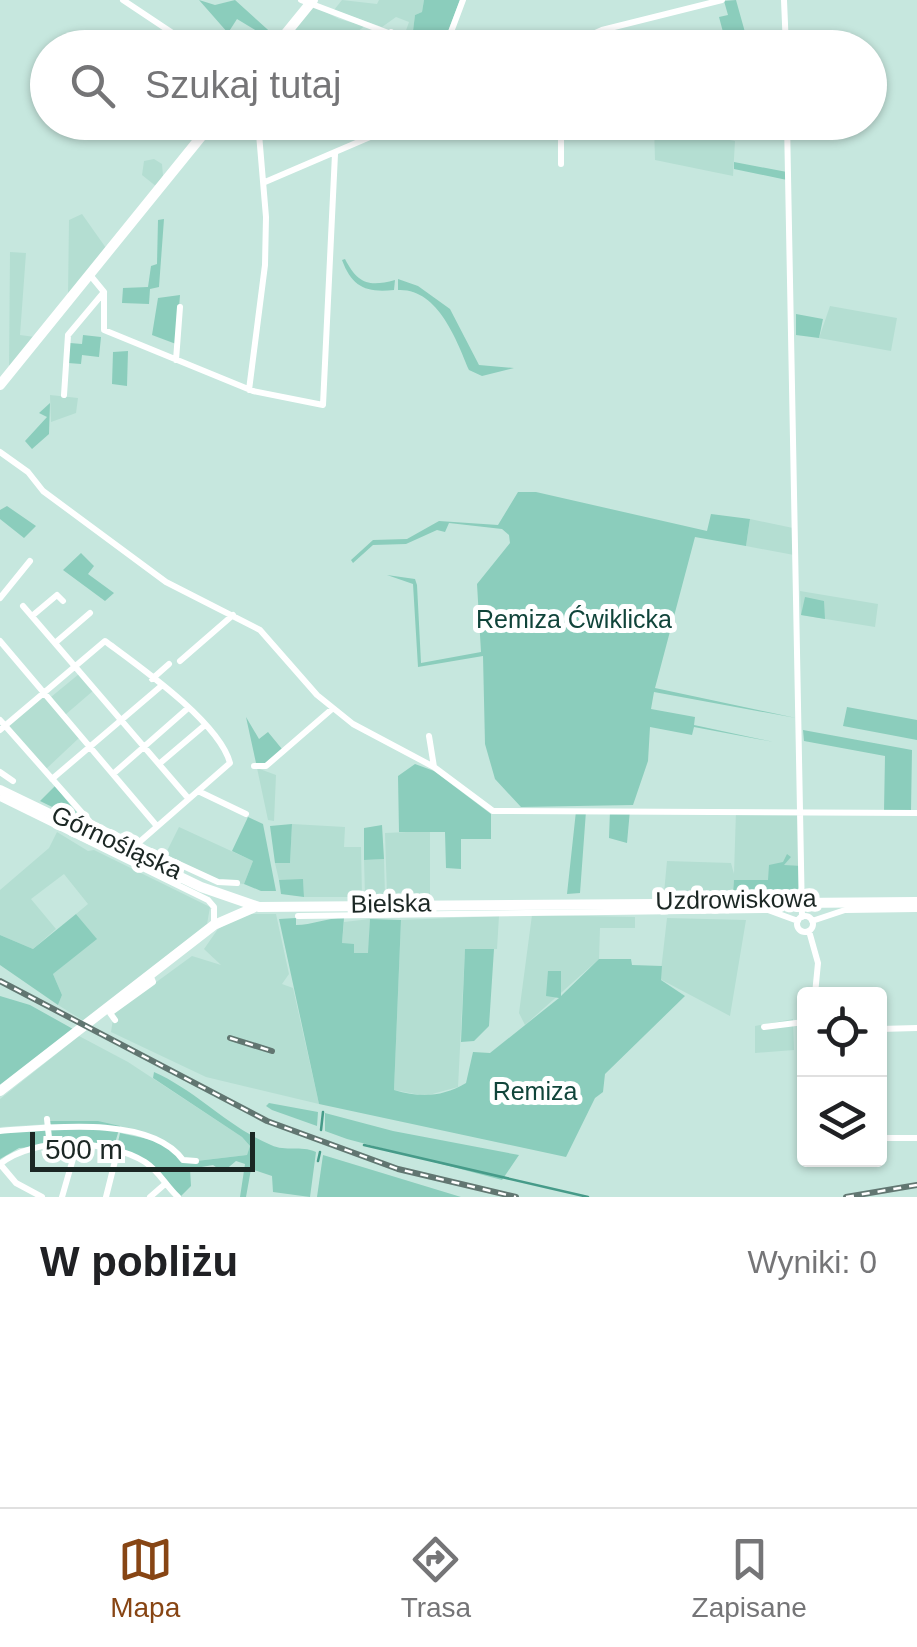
<!DOCTYPE html>
<html lang="pl">
<meta charset="utf-8">
<style>
:root{--surface:#fff;--page:#f2f2f2;--text:#202124;--muted:#757577;--line:#e0e0e0;--accent:#874514}
body{margin:0;font-family:Helvetica,sans-serif;background:var(--page);color:var(--text)}
.controls{position:absolute;right:30px;bottom:30px;display:grid;overflow:hidden;border-radius:10px;box-shadow:0 2px 8px #0004}
.controls button{width:90px;height:90px;display:grid;place-items:center;padding:0;border:0;border-bottom:2px solid var(--line);background:var(--surface);color:var(--text);font:50px sans-serif}
.scale{position:absolute;left:30px;bottom:25px;width:225px;box-sizing:border-box;padding-left:10px;border:5px solid #1b2724;border-top:0;font-size:28px;line-height:35px;white-space:nowrap;color:#1b2724;-webkit-text-stroke:8px #fff;paint-order:stroke}
.list{margin:0;padding:0;list-style:none}
h2{display:flex;justify-content:space-between;align-items:center;height:130px;margin:0;padding:0 40px;font-size:42px}
h2 small{font-size:32px;font-weight:400;color:var(--muted)}
.icon{flex:none;width:55px;height:55px;fill:none;stroke:currentColor;stroke-width:2;stroke-linecap:round;stroke-linejoin:round}
.map{position:relative;flex:none;width:917px;height:1197px;overflow:hidden}
.search{position:absolute;background:var(--surface);box-shadow:0 2px 8px #0004;left:30px;right:30px;top:30px;height:110px;display:flex;align-items:center;gap:25px;box-sizing:border-box;padding:0 35px;border-radius:55px;color:var(--muted);font-size:38px}
.sheet{height:310px;background:var(--surface)}
nav{display:flex;justify-content:space-around;align-items:center;box-sizing:border-box;height:140px;border-top:2px solid var(--line);background:var(--surface);font-size:28px;color:var(--muted)}
nav a{display:grid;justify-items:center;gap:5px}
nav .on{color:var(--accent)}
.map>svg:first-child{display:block}
.built{fill:#b4ded2}
.green{fill:#8bcdbc}
.lines{fill:none;stroke-linecap:round;stroke-linejoin:round}
.stream{stroke:#469b89;stroke-width:2.5}
.minor{stroke:#fff;stroke-width:6}
.major{stroke:#fff;stroke-width:10}
.rail-casing{stroke:#617671;stroke-width:6}
.rail{stroke:#fff;stroke-width:2.5;stroke-dasharray:8;stroke-linecap:butt}
.labels{text-anchor:middle;dominant-baseline:central;stroke-width:10;stroke-linejoin:round;paint-order:stroke}
.park-label{font-size:25px;fill:#10443a;stroke:#fff}
.street-label{font-size:25px;fill:#1b2724;stroke:#fff}
</style>
<div class="map">
<svg width="917" height="1197" viewBox="0 0 917 1197">
<rect width="100%" height="100%" fill="#c6e7de"/>
<path class="built" d="M342 0 377 4 379 0H424L422 12 415 15 412 39 404 36 409 22 396 17 382 27 334 10Z
M314 6 339 19 365 26 343 42 315 34 306 47H286L283 43Z
M654 125 735 141 733 176 655 160Z
M154 159 162 164 163 176 157 187 142 175 144 161Z
M82 214 106 248 68 296 69 220Z
M10 252 26 253 20 335 35 337 9 370Z
M830 306 897 318 891 351 819 338Z
M50 395 78 398 76 413 51 422Z
M750 519 793 528 794 555 746 546Z
M800 591 878 604 875 627 801 615Z
M79 674 94 690 65 715 51 697Z
M42 694 79 738 46 769 8 726Z
M257 768 276 775 274 821 268 820Z
M736 811 801 813 802 866 769 880H734L733 892 664 893 667 861 731 863 734 874Z
M292 824 345 827 344 847H361L362 897H304L303 880H279L275 863H290Z
M179 827 253 861 244 884 222 881 165 855Z
M430 831V895H387L385 833Z
M57 832 88 851 94 850 210 907 207 924 84 1021 58 1005 62 995 53 974 96 938 76 914 88 904 64 874 31 899 56 929 33 949 0 935V890L49 848Z
M384 859 385 896H365L364 860Z
M245 914H276L289 974 282 984 293 988 319 1104 206 1077 111 1032 114 1013 192 956 221 965 204 949 218 929Z
M532 915 635 917V928H600L599 959 525 1025 519 1013Z
M499 916 497 949 465 950 458 1087 425 1096 394 1090 401 920Z
M667 918 746 920 730 1016 660 979Z
M370 919 369 953H354L342 943 344 922Z
M793 1019 794 1050 755 1053V1026Z
M79 1036 128 1062 242 1137 250 1146 247 1155 187 1162 162 1141 97 1121 0 1127V1099Z"/>
<path class="green" d="M199 0 215 5 235 0 277 38 270 47 250 45 257 31 237 19 228 33Z
M424 0H460L445 39 436 45 412 39 415 15 422 12Z
M736 0 748 43 727 47 719 17 728 15 724 1Z
M734 162 787 172V180L734 169Z
M164 219 159 287 150 289 149 304 122 303 123 288 148 287 151 266 157 264 158 220Z
M345 259C358 284 369 287 395 280L394 290C366 293 352 287 342 260Z
M398 279 418 286 450 309 479 365 514 368 482 376 469 370C457 341 438 288 398 290Z
M180 295 176 344 152 335 158 298Z
M796 314 823 319 819 338 796 335Z
M83 335 101 337 99 357 82 355 81 364 68 363 70 343 82 344Z
M128 351 127 386 112 384 113 352Z
M50 403 49 434 32 449 25 441 47 417 39 413Z
M518 492H536L707 531 711 514 750 519 746 546 695 537 655 688 796 718 654 692 651 709 695 717 694 725 774 742 694 727 692 735 650 727 648 761 633 805 521 807 495 779 485 744 483 656 418 667 413 584 387 575 415 579 417 585 421 663 481 652 477 584 510 543 509 535 502 529 449 523 445 532 437 530 406 544 373 545 353 563 351 560 373 540 407 539 439 521 498 525Z
M7 506 36 526 24 538 0 519V510Z
M81 553 94 566 88 574 114 593 105 601 63 570Z
M805 597 824 601 825 619 801 615Z
M847 707 917 720V740L843 726Z
M246 717 259 739 268 732 282 749 265 764 256 763Z
M803 730 912 750 911 811H884L885 756 804 741Z
M415 764 434 771 491 814V839H461V869L446 868 445 832H399L398 776Z
M55 786 85 823 40 801Z
M630 810 627 843 609 838 610 811Z
M576 811H586L580 893 567 894Z
M248 817 263 824 276 891H261L244 884 253 861 232 851Z
M292 824 290 863H275L270 826Z
M382 825 384 859 364 860V828Z
M787 854 791 857 784 865 802 866 803 886 794 891 733 892 734 880H768L769 865 783 862Z
M303 879 304 897 281 894 279 880Z
M76 914 97 939 53 974 62 995 58 1005 0 965V935L33 949Z
M296 918V925C312 925 326 918 344 918L342 943 354 944V953H368L370 919 401 920 394 1090C421 1098 442 1097 466 1083L473 1052 490 1053 559 998 546 996 548 971H561V996L599 959H631L632 965 662 966 661 980 685 996 605 1074 603 1092 595 1098 566 1157 319 1104 279 919Z
M465 949H494L489 1026 474 1041 461 1042Z
M0 996 30 1005 73 1029 0 1086Z
M154 1072C197 1091 228 1127 271 1145 286 1152 300 1145 316 1152L310 1197 273 1192 272 1176 251 1169 246 1197H240L245 1164 236 1161 223 1172 213 1165 190 1169 191 1186 180 1197 151 1164 116 1151 120 1133 157 1141 188 1162 247 1155 250 1146 242 1137 153 1078Z
M269 1103 318 1112 317 1126 272 1110 266 1106Z
M325 1113 393 1131 519 1155 502 1180 347 1139 325 1131Z
M49 1121H98L120 1126 113 1150 52 1142Z
M47 1130V1146L19 1148 0 1159V1132Z
M323 1155 461 1197H317Z"/>
<g class="lines">
<path class="stream" d="M321 1130 323 1112
M364 1145 588 1197
M318 1161 320 1152"/>
<path class="minor" d="M123 0 195 48
M301 0 428 48
M784 0 786 48
M391 32 394 48
M431 48 448 40 463 0
M561 48 602 30 722 0
M787 122 802 917
M561 164V122
M265 182 405 122
M90 275 104 292V330L253 391 323 405 335 154
M176 360 180 307
M249 390 265 265 266 217 258 122
M64 395 68 335 104 292
M0 452 28 472 43 491 166 582 260 630 317 695 353 724 434 767
M0 598 30 561
M23 606 188 798
M32 616 57 595 63 601
M0 641 156 825
M55 643 90 613
M180 661 233 615
M152 679 169 664
M0 720 92 824 218 882 237 883
M0 730 105 641C140 667 219 722 230 763L136 845
M429 736 434 767 493 811 917 813
M159 764 205 725
M254 766H266L332 709
M0 772 13 781
M113 774 187 709
M52 779 160 687
M198 791 246 814
M0 798 208 900 214 907V924
M298 916 768 910 798 921
M797 924a8 8 0 1 1 16 0a8 8 0 1 1-16 0Z
M812 921 845 910 917 909
M809 931 818 963 815 994
M115 1020 110 1013 153 982 150 975
M764 1027 804 1022
M880 1029 917 1028
M47 1119 50 1147
M0 1131C50 1127 151 1115 183 1160L196 1161
M880 1138H917
M0 1164C35 1136 107 1139 145 1162 159 1171 166 1186 178 1197
M0 1164 16 1183 42 1197
M62 1197 77 1145
M106 1197 117 1153
M150 1197 165 1184"/>
<path class="major" d="M274 48 313 0
M0 385 213 122
M0 790 201 887 259 907 917 902
M0 1091 214 925 253 908"/>
<defs>
<path id="rail" d="M0 981 267 1121 398 1169 516 1197
M230 1038 272 1051
M846 1197 917 1185"/>
</defs>
<use href="#rail" class="rail-casing"/>
<use href="#rail" class="rail"/>
</g>
<g class="labels">
<g class="park-label">
<text x="574" y="619">Remiza Ćwiklicka</text>
<text x="535" y="1091">Remiza</text>
</g>
<g class="street-label">
<text transform="translate(117 842) rotate(25)">Górnośląska</text>
<text transform="translate(736 899) rotate(-1)">Uzdrowiskowa</text>
<text transform="translate(391 903) rotate(-1)">Bielska</text>
</g>
</g>
</svg>
<div class="controls">
<button><svg class="icon" aria-label="locate" viewBox="0 0 24 24"><circle cx="12" cy="12" r="6"/><path d="M12 2v4M12 18v4M2 12h4M18 12h4"/></svg></button>
<button><svg class="icon" aria-label="layers" viewBox="0 0 24 24"><path d="M12 4l9 5-9 5-9-5zM3 14l9 5 9-5"/></svg></button>
</div>
<div class="scale">500 m</div>
<div class="search"><svg class="icon" aria-label="search" viewBox="0 0 24 24"><circle cx="10" cy="10" r="6"/><path d="M15 15l6 6"/></svg>Szukaj tutaj</div>
</div>
<section class="sheet">
<h2>W pobliżu<small>Wyniki: 0</small></h2>
<ul class="list">
</ul>
</section>
<nav>
<a class="on"><svg class="icon" aria-label="map" viewBox="0 0 24 24"><path d="M3 6l6-2 6 2 6-2v14l-6 2-6-2-6 2zM9 4v14M15 6v14"/></svg>Mapa</a>
<a><svg class="icon" aria-label="directions" viewBox="0 0 24 24"><path d="M12 3l9 9-9 9-9-9zM9 14v-3h6M13 9l2 2-2 2"/></svg>Trasa</a>
<a><svg class="icon" aria-label="saved" viewBox="0 0 24 24"><path d="M7 4h10v16l-5-4-5 4z"/></svg>Zapisane</a>
</nav>
